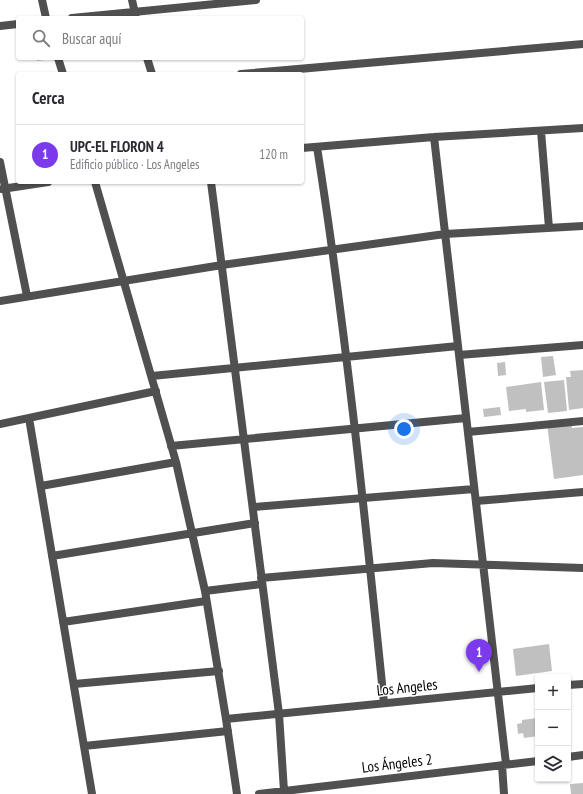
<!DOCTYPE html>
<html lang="es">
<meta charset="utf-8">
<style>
:root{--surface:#fff;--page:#f2f2f3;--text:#2b2b33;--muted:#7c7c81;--line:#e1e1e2;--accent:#7c3aed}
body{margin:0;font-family:"PT Sans Narrow",sans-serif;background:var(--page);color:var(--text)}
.controls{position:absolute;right:12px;bottom:12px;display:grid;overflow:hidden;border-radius:4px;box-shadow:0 1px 3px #0004}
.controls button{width:36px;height:36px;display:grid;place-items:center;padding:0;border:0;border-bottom:1px solid var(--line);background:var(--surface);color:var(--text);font:20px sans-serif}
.you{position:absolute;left:404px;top:429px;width:14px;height:14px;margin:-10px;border:3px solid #fff;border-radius:50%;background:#1a73e8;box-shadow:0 0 0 6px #1a73e833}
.badge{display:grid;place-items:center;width:26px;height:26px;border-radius:50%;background:var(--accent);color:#fff;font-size:13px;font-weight:700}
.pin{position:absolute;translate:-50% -33px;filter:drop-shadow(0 1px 2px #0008)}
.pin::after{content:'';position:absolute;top:21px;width:14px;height:12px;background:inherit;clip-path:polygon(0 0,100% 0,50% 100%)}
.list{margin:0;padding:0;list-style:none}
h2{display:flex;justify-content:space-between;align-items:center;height:52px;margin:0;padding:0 16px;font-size:17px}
h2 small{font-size:13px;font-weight:400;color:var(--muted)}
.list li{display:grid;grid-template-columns:26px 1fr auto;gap:12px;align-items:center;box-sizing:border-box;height:60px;padding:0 16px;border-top:1px solid var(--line)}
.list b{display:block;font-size:15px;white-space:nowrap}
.list p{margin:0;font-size:13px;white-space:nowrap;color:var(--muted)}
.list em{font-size:13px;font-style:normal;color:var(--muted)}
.icon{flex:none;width:22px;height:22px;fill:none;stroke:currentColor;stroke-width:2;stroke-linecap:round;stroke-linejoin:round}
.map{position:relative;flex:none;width:583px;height:794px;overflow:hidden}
.search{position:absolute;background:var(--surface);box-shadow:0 1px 3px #0004;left:16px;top:16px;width:288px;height:44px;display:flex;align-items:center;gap:10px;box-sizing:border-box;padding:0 14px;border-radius:4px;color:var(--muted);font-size:15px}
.panel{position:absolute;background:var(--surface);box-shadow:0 1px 3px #0004;left:16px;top:72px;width:288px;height:112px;border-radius:4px}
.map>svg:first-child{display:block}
.building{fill:#c0c0c0}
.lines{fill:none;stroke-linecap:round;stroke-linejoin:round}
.minor{stroke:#505050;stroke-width:8}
.labels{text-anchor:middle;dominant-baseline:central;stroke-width:3;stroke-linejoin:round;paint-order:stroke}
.street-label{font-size:15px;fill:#000;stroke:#fff}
</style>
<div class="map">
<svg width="583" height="794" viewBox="0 0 583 794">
<rect width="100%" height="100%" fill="#fff"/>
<path class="building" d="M37 58H51V59L37 61Z
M553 356 556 375 543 377 541 357Z
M505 362 506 375 498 376 497 363Z
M583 370V408L569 410 566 377H571L570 371Z
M564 380 567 411 548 413 544 382Z
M541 382 544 410 526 412V409L509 411 506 387Z
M500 407 501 415 484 417 483 409Z
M571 421 572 428 583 427V475L554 479 547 424Z
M549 644 552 671 516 676 513 649Z
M537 718 538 736 524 738 523 733 518 734 517 724 522 723V720Z
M583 783V794H571L570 784Z"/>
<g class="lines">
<path class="minor" d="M42 0 46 18
M132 0 136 18
M72 18 256 0
M0 26 18 24
M58 58 63 74
M147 58 152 74
M241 74 583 44
M541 131 549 228
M434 137 506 764
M317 147C346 331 365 517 384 703
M302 148 434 137 583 128
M0 162 27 296
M95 182 176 462 205 591 226 719 237 794
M211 182 279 714 284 791
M2 189 48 182
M0 301 222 265 445 234 583 226
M459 355 583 345
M152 376 458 346
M29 418 92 794
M0 424 156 391
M468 432 583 421
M171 446 466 418
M41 486 176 462
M476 501 583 492
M253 507 474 489
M52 556 255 523
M261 578 433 563 583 568
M205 591 262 584
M63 622 206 601
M74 684 219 671
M568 685 583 684
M226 719 538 688
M84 746 228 731
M568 757 583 755
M502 765 504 794
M259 794 538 761"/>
</g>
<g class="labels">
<g class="street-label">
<text transform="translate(407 687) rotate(-6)">Los Angeles</text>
<text transform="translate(397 763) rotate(-7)">Los Ángeles 2</text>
</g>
</g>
</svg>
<div class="controls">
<button>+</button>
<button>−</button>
<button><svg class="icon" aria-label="layers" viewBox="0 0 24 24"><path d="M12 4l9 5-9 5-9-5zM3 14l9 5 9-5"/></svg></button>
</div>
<div class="you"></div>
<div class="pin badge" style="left:479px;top:672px">1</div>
<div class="search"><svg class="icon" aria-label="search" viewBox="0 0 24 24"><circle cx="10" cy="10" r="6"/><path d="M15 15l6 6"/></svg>Buscar aquí</div>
<section class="panel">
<h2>Cerca<small></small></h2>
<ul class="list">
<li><span class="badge">1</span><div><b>UPC-EL FLORON 4</b><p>Edificio público · Los Angeles</p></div><em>120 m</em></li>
</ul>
</section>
</div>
